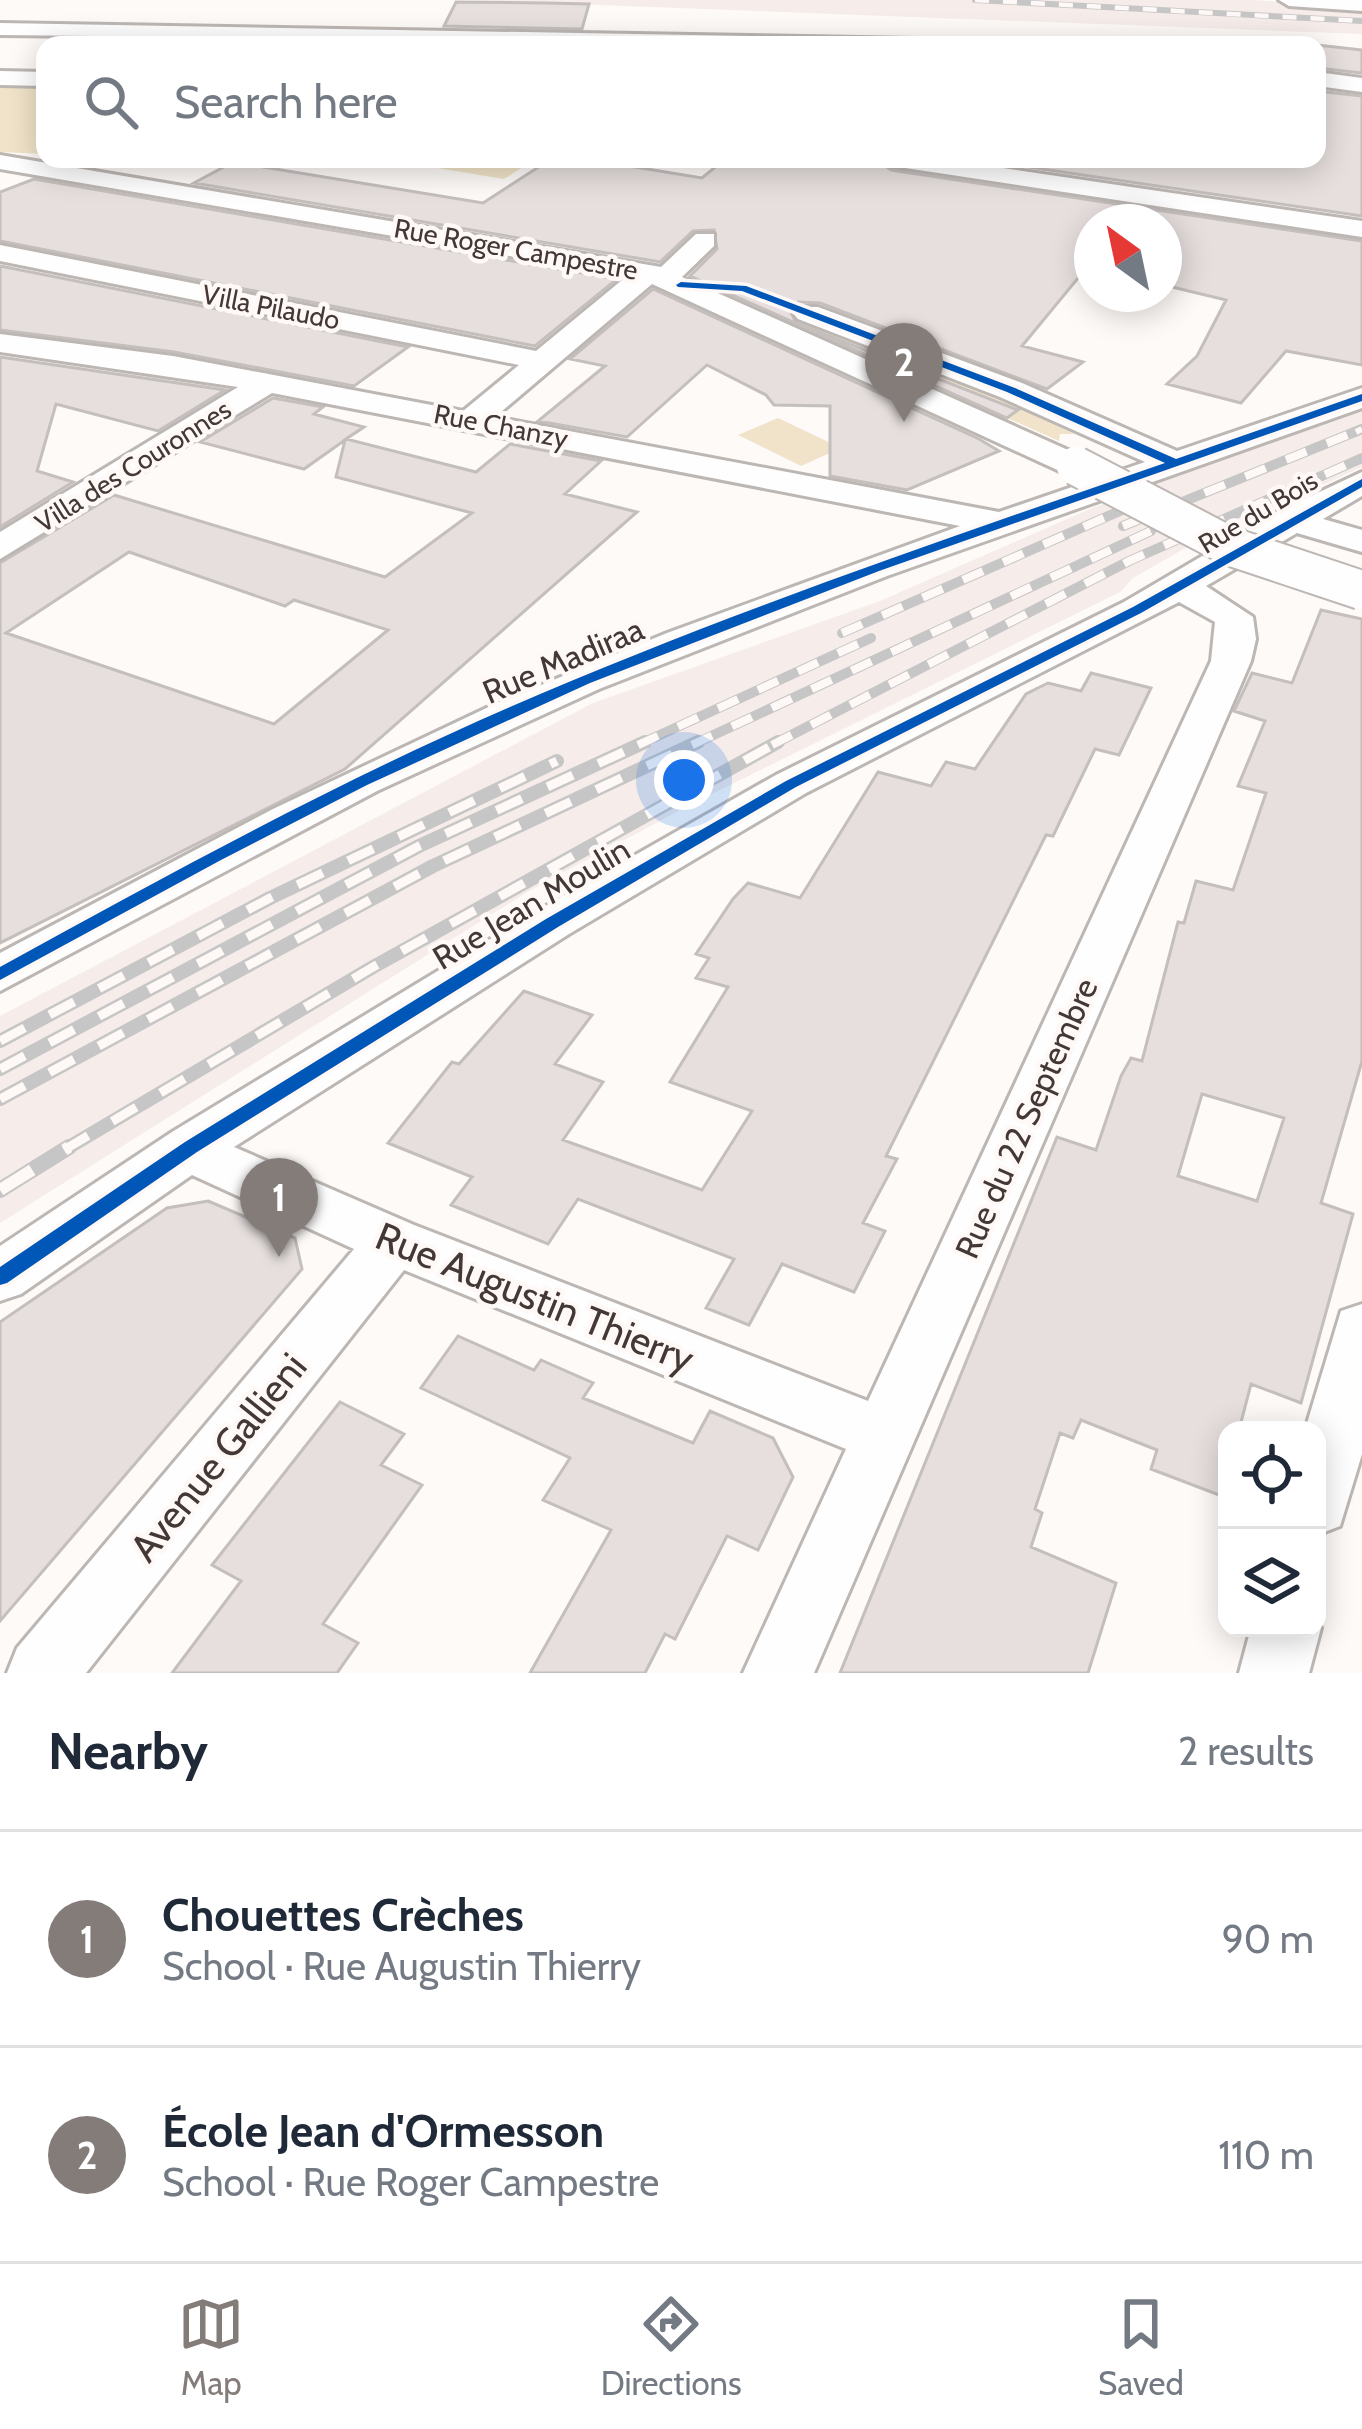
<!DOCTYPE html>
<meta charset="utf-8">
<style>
:root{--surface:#fff;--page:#f6f6f7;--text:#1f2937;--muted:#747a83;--line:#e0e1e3;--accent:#847c79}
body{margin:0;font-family:Cabin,sans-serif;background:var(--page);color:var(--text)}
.controls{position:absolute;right:36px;bottom:36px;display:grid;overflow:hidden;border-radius:24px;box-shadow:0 6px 30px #0003}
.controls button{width:108px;height:108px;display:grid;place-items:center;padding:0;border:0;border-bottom:3px solid var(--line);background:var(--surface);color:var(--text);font:60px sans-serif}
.compass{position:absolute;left:1074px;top:204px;width:108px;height:108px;border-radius:50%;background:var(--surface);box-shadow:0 6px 30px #0003;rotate:327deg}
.you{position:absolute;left:684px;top:780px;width:42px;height:42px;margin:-30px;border:9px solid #fff;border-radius:50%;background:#1a73e8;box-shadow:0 0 0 18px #1a73e833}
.badge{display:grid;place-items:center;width:78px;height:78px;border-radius:50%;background:var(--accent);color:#fff;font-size:39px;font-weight:700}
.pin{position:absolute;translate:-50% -99px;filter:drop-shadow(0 3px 6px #0008)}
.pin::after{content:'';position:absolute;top:63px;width:42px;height:36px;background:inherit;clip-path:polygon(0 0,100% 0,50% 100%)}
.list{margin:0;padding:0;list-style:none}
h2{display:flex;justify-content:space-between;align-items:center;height:156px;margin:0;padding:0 48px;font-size:51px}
h2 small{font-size:39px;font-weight:400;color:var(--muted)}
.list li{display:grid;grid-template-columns:78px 1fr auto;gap:36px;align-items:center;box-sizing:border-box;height:216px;padding:0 48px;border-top:3px solid var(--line)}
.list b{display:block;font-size:45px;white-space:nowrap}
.list p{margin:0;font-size:39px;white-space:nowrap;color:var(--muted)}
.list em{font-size:39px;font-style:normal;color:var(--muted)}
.icon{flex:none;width:66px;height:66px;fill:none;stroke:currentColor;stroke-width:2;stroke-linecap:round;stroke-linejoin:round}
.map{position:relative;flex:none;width:1362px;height:1673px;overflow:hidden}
.search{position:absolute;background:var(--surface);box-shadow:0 6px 30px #0003;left:36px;right:36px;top:36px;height:132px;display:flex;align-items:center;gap:30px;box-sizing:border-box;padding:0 42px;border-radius:24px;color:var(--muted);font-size:45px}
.sheet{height:588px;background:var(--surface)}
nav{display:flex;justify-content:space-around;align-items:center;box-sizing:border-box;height:168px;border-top:3px solid var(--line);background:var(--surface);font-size:33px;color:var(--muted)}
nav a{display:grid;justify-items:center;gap:6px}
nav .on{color:var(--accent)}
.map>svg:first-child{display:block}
.built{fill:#f6ece9}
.green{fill:#f1e3c9}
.building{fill:#e6dfde;stroke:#c4bebd;stroke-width:3;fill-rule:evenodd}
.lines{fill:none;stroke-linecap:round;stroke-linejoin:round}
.minor-casing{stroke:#bdb7b4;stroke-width:6}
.minor{fill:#fffefe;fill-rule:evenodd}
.rail-far4-casing{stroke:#c7c6c6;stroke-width:6}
.rail-far3-casing{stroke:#c7c6c6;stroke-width:9}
.rail-far2-casing{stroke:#c7c6c6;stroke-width:10}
.rail-far1-casing{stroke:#c7c6c6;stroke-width:14}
.rail-casing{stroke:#c7c6c6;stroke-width:16}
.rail-far4{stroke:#fef9f7;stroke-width:4.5;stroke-dasharray:14;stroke-linecap:butt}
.rail-far3{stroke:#fef9f7;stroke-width:6;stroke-dasharray:16;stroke-linecap:butt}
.rail-far2{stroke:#fef9f7;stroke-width:8;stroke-dasharray:22;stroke-linecap:butt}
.rail-far1{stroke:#fef9f7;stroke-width:9;stroke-dasharray:28;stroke-linecap:butt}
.rail{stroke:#fef9f7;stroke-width:12;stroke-dasharray:38;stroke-linecap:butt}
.minor-bridge-casing{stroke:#bdb7b4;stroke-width:42;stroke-linecap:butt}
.minor-bridge{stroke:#fffefe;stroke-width:38}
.cycleway-casing{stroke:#fef9f7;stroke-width:7}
.cycleway{fill:#0057b8;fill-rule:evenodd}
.labels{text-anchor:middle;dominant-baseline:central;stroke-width:9;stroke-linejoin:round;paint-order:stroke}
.far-street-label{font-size:27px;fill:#433835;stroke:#fef9f7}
.street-label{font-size:33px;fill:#433835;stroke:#fef9f7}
.near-street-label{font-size:39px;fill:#433835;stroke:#fef9f7}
</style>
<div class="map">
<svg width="1362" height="1673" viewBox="0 0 1362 1673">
<rect width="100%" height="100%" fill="#fdfaf8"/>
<path class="built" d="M470 0H1252L1362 7V34Z
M1362 405V467L1187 547 1133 578 1120 592 686 807 529 891 0 1223V1016L593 703 880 601 1090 509Z"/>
<path class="green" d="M0 88H45V154L0 152Z
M383 159H535L504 179Z
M738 298 999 398 1074 434H1060L1059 441Z
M778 418 841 448 801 466 738 435Z"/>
<path class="building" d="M456 2 545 3 589 4 582 29 444 26Z
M1317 45 1362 50V73L1317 68Z
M1317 91 1362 96V216L973 159H1317Z
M551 159H586L702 178 725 159H876L891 170 1362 241V365L1286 351 1241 403 1167 384 1197 356 1226 300 1164 285V222H1092V273L1083 272 1022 346 1083 362 1047 389 820 303 798 302 790 310 796 323 1018 410 1007 418 690 276 717 249 714 230 693 231 660 262 194 183 233 162 483 203Z
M34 179 617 279 535 346 0 241V192Z
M0 266 408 347 354 386 174 352 0 330Z
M653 289 979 439 999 451 907 490 830 476V406L774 405 766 395 707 365 627 437 538 421 605 366 570 359Z
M0 357 225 390 158 431 56 404 37 471 73 482 0 527Z
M273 398 323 407 314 414 364 427 346 439 476 472 510 444 601 461 565 494 637 512 345 769 0 943V563L114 495 385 577 472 513 336 477 345 440 304 469 200 442ZM129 552 285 606 294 600 388 630 274 724 6 633Z
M1321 610 1362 619V1061L1321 1203 1353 1214 1301 1403 1251 1384 1239 1430H1227V1498L1151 1469 1157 1450 1081 1420 1073 1438 1060 1433 1035 1509 1042 1513 1031 1547 1116 1583 1088 1673H840L1057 1137 1096 1150 1121 1076 1131 1058 1142 1061 1178 922 1184 923 1196 881 1233 890 1266 793 1238 786 1265 721 1234 711 1252 673 1292 683ZM1202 1094 1284 1118 1257 1201 1178 1176Z
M1091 673 1151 688 1119 755 1095 749 1053 836 1046 835 886 1156 897 1159 863 1223 885 1231 854 1292 782 1264 749 1325 706 1308 734 1259 578 1199 548 1244 451 1205 472 1177 388 1143 452 1062 459 1064 524 991 592 1015 555 1064 603 1082 563 1140 702 1190 752 1111 670 1082 728 987 696 978 709 958 696 954 733 899 748 883 800 898 878 772 931 786 946 762 975 769 1026 694 1048 683 1081 691Z
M208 1201 295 1238 302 1269 0 1621V1322L167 1208Z
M458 1336 534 1370 541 1360 593 1383 583 1398 693 1443 710 1411 773 1438 793 1477 758 1550 727 1536 675 1639 665 1634 645 1673H530L611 1530 543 1500 570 1458 421 1388Z
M340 1402 404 1434 381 1465 422 1485 323 1624 358 1643 337 1673H172L241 1581 212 1565Z"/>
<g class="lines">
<defs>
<path id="minor" d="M1279 0H1362V11L1289 6Z
M0 23 916 39 926 45 0 35Z
M0 71 45 72V86L0 85Z
M1317 72 1362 78V92L1317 86Z
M0 155 661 267 696 234H714V246L682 277 1088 459 1093 466 1076 476 1064 473 652 284 495 417 999 512 1145 462 1000 397 798 319 793 313 798 307H818L1022 383 1177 451 1362 388V408L887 576 599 689 377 791 0 991V953L273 809 495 704 667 633 960 526 272 393 0 559V532L238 387 0 352V334L173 356 463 411 519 365 0 261V245L536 351 627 276 0 169Z
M880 159H942L1362 221V237L892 166Z
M1362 472V496L1323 519 1362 530V552L1297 533 1206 586 1253 617 1256 639 1251 661 814 1673H743L846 1449 404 1270 86 1673H7L17 1648 354 1249 192 1175 21 1294 0 1301V1246L172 1132 535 912 776 775 1124 602 1277 512ZM1179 602 1215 622 1211 661 868 1401 414 1225 234 1147 569 934 806 793Z
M1362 1304V1454L1340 1526 1317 1535V1430H1305L1341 1311Z
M1317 1620 1321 1628 1309 1673H1239L1251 1628H1317Z"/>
</defs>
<use href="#minor" class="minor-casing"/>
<use href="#minor" class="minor"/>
<defs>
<path id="rail-far4" d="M975 0 1362 21"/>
<path id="rail-far3" d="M1356 432 1362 429"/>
<path id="rail-far2" d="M1123 526 1362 429
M842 633 1138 503
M638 745 871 638
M692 745 1151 531
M772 745 1129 561 1362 458"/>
<path id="rail-far1" d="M0 1041 270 898 557 761
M0 1069 419 846 645 742
M0 1099 433 866 698 742
M64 1150 373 967 778 742"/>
<path id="rail" d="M0 1190 69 1147"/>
</defs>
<use href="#rail-far4" class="rail-far4-casing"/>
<use href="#rail-far3" class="rail-far3-casing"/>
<use href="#rail-far2" class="rail-far2-casing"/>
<use href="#rail-far1" class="rail-far1-casing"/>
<use href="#rail" class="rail-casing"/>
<use href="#rail-far4" class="rail-far4"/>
<use href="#rail-far3" class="rail-far3"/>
<use href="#rail-far2" class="rail-far2"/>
<use href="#rail-far1" class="rail-far1"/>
<use href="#rail" class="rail"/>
<defs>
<path id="minor-bridge" d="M1076 466 1229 546 1361 590"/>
</defs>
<use href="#minor-bridge" class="minor-bridge-casing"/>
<use href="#minor-bridge" class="minor-bridge"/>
<defs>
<path id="cycleway" d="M681 282 746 286 1015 388 1176 459 1362 394V401L879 571 590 683 367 785 221 860 0 980V967C167 875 335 783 510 707 724 614 945 539 1165 463L1007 392 742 291 678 287 676 285Z
M1362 479V487L1141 613 796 787 558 927 197 1152 7 1283 0 1285V1267L185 1142 546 919 786 781 1133 607Z"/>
</defs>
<use href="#cycleway" class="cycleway-casing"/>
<use href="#cycleway" class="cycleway"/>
</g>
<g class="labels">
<g class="far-street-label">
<text transform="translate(516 249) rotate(10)">Rue Roger Campestre</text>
<text transform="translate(271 307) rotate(11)">Villa Pilaudo</text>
<text transform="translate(501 426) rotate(11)">Rue Chanzy</text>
<text transform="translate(133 466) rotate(-32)">Villa des Couronnes</text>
<text transform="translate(1258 512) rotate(-31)">Rue du Bois</text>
</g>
<g class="street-label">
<text transform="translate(563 660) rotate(-23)">Rue Madiraa</text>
<text transform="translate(531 903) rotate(-31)">Rue Jean Moulin</text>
<text transform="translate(1026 1118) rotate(-66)">Rue du 22 Septembre</text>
</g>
<g class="near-street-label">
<text transform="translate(535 1297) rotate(22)">Rue Augustin Thierry</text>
<text transform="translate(218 1457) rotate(-51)">Avenue Gallieni</text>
</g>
</g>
</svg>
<div class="controls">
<button><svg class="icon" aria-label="locate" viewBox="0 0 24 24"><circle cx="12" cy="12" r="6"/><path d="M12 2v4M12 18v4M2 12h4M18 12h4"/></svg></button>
<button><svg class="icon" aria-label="layers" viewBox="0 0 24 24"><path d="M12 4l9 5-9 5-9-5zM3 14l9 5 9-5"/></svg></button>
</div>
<svg class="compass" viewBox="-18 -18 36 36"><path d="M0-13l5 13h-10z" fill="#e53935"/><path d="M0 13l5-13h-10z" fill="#747a83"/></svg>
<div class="you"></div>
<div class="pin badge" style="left:279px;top:1257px">1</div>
<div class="pin badge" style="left:904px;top:422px">2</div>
<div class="search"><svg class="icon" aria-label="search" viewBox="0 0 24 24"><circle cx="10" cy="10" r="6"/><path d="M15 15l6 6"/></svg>Search here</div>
</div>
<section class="sheet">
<h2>Nearby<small>2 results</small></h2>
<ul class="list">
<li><span class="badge">1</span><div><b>Chouettes Crèches</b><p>School · Rue Augustin Thierry</p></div><em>90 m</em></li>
<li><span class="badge">2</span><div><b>École Jean d'Ormesson</b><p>School · Rue Roger Campestre</p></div><em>110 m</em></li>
</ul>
</section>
<nav>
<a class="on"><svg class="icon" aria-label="map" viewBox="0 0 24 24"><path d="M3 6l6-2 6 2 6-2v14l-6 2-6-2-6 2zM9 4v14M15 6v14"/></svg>Map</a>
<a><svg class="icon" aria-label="directions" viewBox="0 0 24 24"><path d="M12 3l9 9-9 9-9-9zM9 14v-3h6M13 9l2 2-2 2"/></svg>Directions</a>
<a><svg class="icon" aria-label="saved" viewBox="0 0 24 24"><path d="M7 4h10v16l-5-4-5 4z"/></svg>Saved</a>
</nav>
